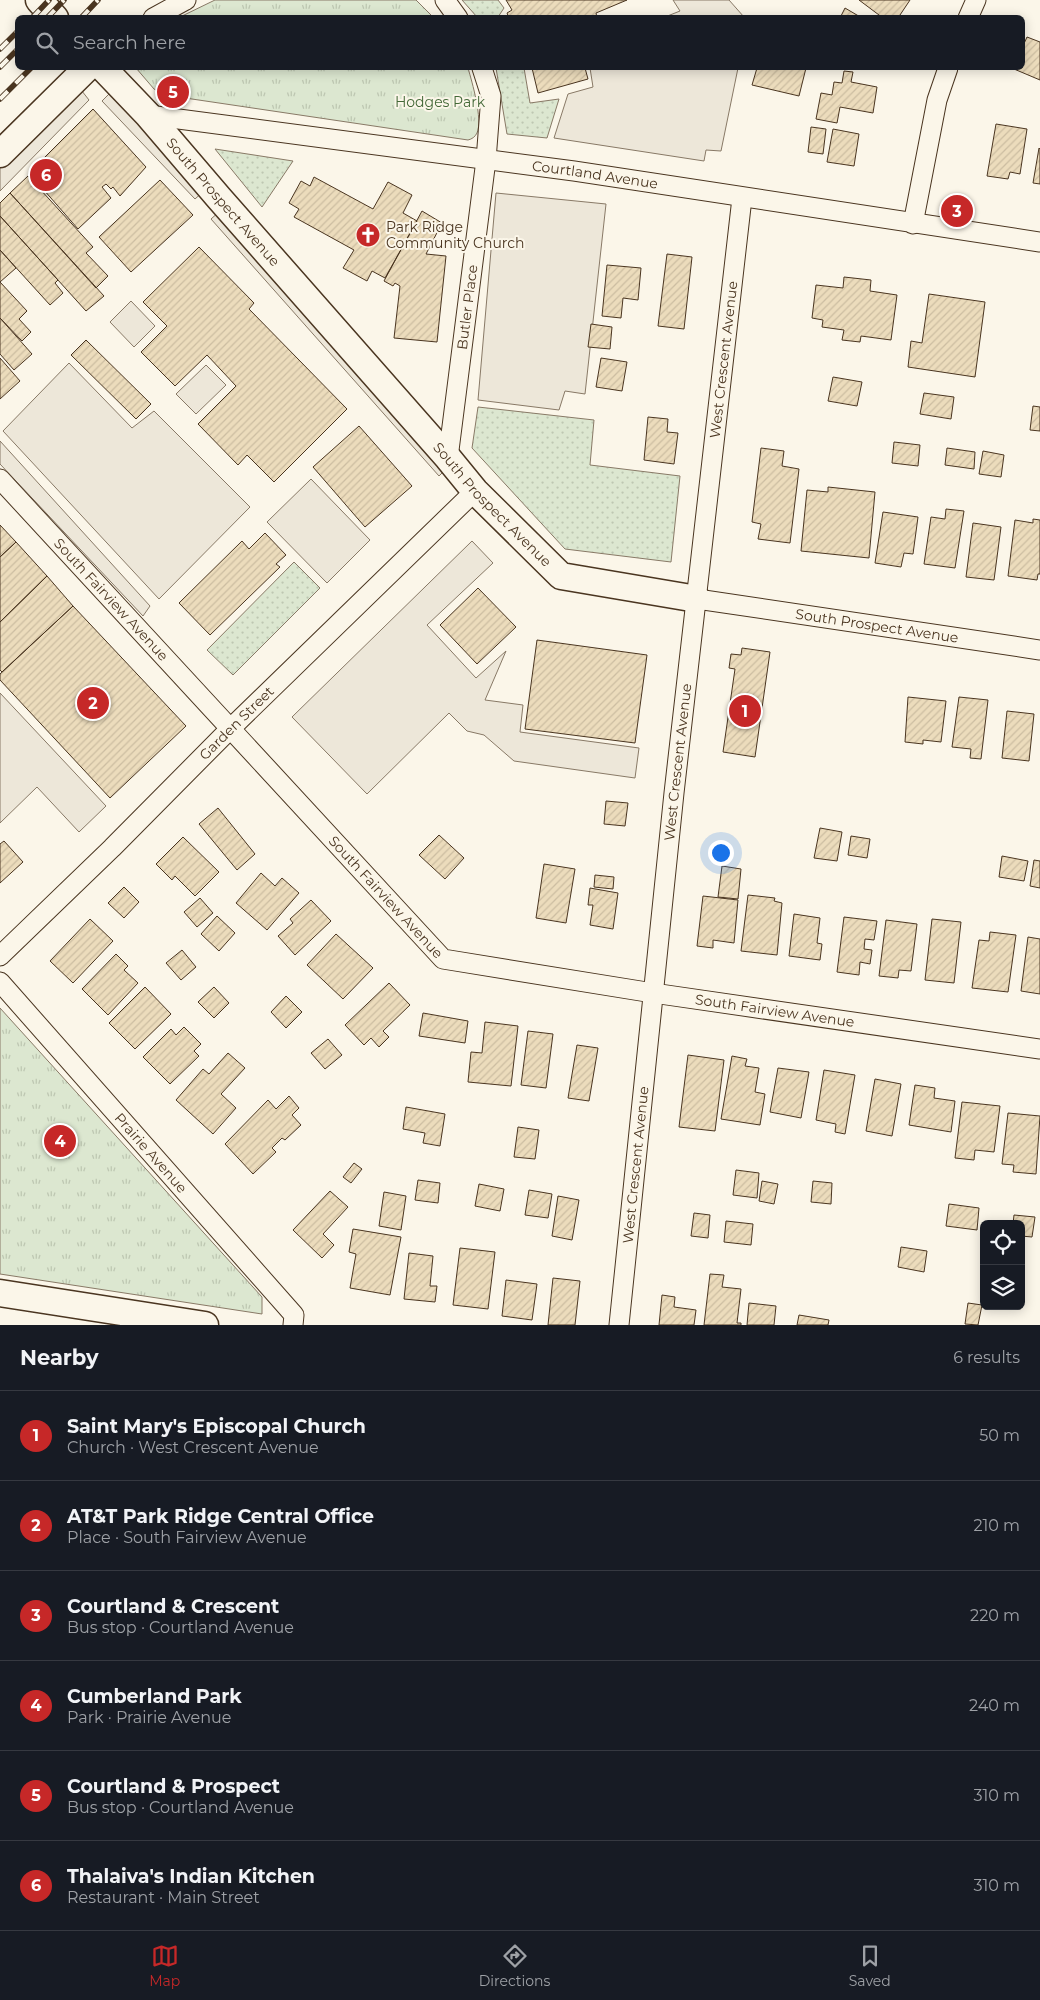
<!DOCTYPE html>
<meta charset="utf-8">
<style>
:root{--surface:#171b24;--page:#242831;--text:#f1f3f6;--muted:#9ea1a6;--line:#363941;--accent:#c62828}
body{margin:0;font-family:Montserrat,sans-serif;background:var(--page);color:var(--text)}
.controls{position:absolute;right:15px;bottom:15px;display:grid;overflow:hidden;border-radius:8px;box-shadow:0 2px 12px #0003}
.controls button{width:45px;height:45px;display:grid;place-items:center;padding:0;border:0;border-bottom:1px solid var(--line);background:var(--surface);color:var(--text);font:25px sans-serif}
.you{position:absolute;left:720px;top:852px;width:18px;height:18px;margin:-12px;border:4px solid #fff;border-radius:50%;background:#1a73e8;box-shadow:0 0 0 8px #1a73e833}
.badge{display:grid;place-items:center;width:32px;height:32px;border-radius:50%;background:var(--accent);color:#fff;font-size:16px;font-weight:700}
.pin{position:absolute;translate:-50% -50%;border:2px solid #fff;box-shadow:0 1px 5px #0006}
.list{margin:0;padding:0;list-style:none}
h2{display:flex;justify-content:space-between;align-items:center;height:65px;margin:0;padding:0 20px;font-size:21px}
h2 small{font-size:16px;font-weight:400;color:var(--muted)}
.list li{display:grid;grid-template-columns:32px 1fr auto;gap:15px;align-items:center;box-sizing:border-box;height:90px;padding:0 20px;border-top:1px solid var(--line)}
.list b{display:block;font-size:19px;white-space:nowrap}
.list p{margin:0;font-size:16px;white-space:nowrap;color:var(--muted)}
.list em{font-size:16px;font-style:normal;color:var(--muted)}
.icon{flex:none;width:28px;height:28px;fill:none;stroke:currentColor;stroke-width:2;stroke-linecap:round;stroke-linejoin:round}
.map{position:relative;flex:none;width:1040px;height:1325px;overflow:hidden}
.search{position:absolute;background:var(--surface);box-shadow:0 2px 12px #0003;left:15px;right:15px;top:15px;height:55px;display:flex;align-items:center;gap:12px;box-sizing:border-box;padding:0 18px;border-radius:8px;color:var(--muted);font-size:19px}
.sheet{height:605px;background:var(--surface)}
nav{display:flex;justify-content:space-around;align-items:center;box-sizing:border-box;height:70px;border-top:1px solid var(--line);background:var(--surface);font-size:14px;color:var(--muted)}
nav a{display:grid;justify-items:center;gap:2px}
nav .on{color:var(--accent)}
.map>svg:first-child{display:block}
.grass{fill:url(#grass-dots);stroke:#887966}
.park{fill:url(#park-tufts);stroke:#887966}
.parking{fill:#ede7d9;stroke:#887966}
.building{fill:url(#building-hatch);stroke:#4a3520}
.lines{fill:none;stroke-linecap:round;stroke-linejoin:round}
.street-casing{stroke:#4a3520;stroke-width:21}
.secondary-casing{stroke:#4a3520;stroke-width:29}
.street{stroke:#fbf6e9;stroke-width:19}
.secondary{stroke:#fbf6e9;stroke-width:26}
.rail-casing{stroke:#4a3520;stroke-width:5.5}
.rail{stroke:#fbf6e9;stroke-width:4;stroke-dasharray:11;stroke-linecap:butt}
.labels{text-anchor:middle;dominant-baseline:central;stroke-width:4;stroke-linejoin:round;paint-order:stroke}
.park-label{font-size:14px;fill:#436837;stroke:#fbf6e9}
.street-label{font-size:14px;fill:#4a3520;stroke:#fbf6e9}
.poi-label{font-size:14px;fill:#4a3520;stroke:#fbf6e9;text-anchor:start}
</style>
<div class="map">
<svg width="1040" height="1325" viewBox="0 0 1040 1325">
<defs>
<pattern id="grass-dots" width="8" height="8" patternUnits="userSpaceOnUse" patternTransform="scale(1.25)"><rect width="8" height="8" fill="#dce7d0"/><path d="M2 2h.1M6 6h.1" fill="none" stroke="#bec7b2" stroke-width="1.8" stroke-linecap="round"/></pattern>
<pattern id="park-tufts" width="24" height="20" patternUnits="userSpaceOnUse" patternTransform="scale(1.25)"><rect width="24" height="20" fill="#dce7d0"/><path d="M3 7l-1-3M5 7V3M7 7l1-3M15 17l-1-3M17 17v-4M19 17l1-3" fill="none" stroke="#bec7b2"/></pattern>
<pattern id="building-hatch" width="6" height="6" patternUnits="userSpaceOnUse" patternTransform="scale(1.25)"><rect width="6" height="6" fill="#ecdcbc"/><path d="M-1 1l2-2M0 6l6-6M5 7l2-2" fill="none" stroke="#ccbda1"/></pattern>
</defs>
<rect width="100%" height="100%" fill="#fbf6e9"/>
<path class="grass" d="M462 0H498L504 8 498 17H477Z
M496 68H524L530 103 559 99 547 138 507 134Z
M215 149 293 161 262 207Z
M478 407 594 420 590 465 680 476 671 562 565 549 472 448Z
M294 562 320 588 233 675 207 650Z"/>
<path class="park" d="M215 0H416L433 17H180Z
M136 68H468C472 82 483 119 477 133 475 137 472 139 468 140L165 95 154 89Z
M0 1008 262 1297V1314L0 1274Z"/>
<path class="parking" d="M673 0H729L744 17H665L680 11Z
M590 68H738L721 151 706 150 704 161 554 138 568 94 593 87Z
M78 86 89 100 0 191V166Z
M112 91 205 190 195 199 102 101Z
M496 193 606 204 585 394 565 391 559 410 478 400Z
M220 211 447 468 439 476 211 219Z
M131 301 155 326 134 347 110 322Z
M69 363 132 428 154 411 250 507 159 599 3 431Z
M206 365 226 385 196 414 176 394Z
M0 441 150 606 143 616 0 464Z
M311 479 370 540 327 583 267 522Z
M472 541 493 563 427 625 476 678 506 651 485 700 523 705 520 732 639 748 635 778 514 761 484 735 467 731 449 713 367 794 292 717Z
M0 693 106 806 79 832 37 787 0 823Z"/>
<path class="building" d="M506 0H627L596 13 597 18H509L507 13 512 10Z
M859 0H910L898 18H883Z
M845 8 862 18H840Z
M1027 37 1040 42V80L1014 69 1022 68V48Z
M532 68H585L588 79 538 93Z
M757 68H806L799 96 752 85Z
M844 71 853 72 851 82 877 87 873 113 840 107 837 123 816 119 821 93 832 95 834 82 842 83Z
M93 109 146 167 120 196 113 187 111 189 106 184 102 187 111 198 78 229 29 173Z
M996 124 1027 129 1020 174 1010 172 1008 179 987 176Z
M811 127 826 129 823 154 808 152Z
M833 129 859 134 854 166 827 162Z
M1039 148 1040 149V184L1033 183Z
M28 176 93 247 86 253 108 276 96 288 10 193Z
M314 177 373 209 388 182 412 195 403 213 417 221 385 278 372 271 367 281 343 268 354 250 294 217 299 209 289 203 301 181 310 186Z
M160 180 193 215 131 272 99 237Z
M10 193 104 296 86 311 0 216V203Z
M422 211 442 223 426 254 446 256 437 342 394 338 400 286 395 283 393 286 384 281Z
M0 216 58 280 55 283 63 293 50 305 0 250Z
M199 247 254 303 249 309 347 409 274 482 247 455 238 465 198 424 236 386 207 355 175 386 141 352 167 326 143 302Z
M0 250 16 268 0 282Z
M667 254 692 257 684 329 658 326Z
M607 265 641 268 638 300 623 298 621 318 602 316Z
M844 277 871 280 870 291 897 295 891 340 861 336 860 342 842 340 844 330 822 327 823 320 812 318 816 285 843 288Z
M0 282 27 311 19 319 31 332 22 341 0 318Z
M929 294 985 302 975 377 908 367 911 341 922 343Z
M0 318 32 354 14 370 0 354Z
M591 324 612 327 610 349 588 347Z
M86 340 151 404 136 419 71 355Z
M0 358 20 381 0 399Z
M601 358 627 362 622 391 596 387Z
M833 377 862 382 857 406 828 401Z
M924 393 954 397 951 419 920 414Z
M1033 406 1040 407V431L1030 430Z
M648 417 668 419 667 432 678 433 674 464 644 460Z
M359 426 412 486 365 527 313 467Z
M894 442 920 445 918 466 892 463Z
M761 448 784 451 782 466 799 469 790 543 758 539 761 524 752 522Z
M947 448 975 452 974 469 945 465Z
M983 451 1004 455 1001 477 979 474Z
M828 487 875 492 869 558 801 551 807 490 828 492Z
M946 509 964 511 955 568 924 564 931 517 945 519Z
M883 512 918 517 913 554 904 553 901 567 875 563Z
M1033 519 1040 520V574H1038L1037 580 1008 576 1015 520 1033 523Z
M973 523 1001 527 994 580 966 577Z
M0 525 16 542 0 557Z
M265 533 286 555 276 564 280 567 210 635 179 603 242 541 249 549Z
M16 542 47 576 0 622V557Z
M47 576 73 606 2 672 0 670V622Z
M478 588 516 627 477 664 440 625Z
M73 606 186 726 110 798 0 680V674Z
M537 640 647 655 635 743 525 729Z
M742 648 770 652 755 757 723 752 735 669 729 668 731 654 741 655Z
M908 697 946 701 941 742 923 740V744L905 742Z
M959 697 988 700 981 759 970 758 971 749 952 747Z
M1007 711 1034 714 1029 761 1002 758Z
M606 801 628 803 625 826 604 824Z
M218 808 255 854 237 870 199 824Z
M820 828 842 832 837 861 814 858Z
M439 835 464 858 445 879 419 855Z
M851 836 870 839 867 858 848 855Z
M183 837 219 872 195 896 175 876 172 880 156 864Z
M4 841 23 862 0 883V844Z
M1002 856 1028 861 1024 881 999 877Z
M1034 860 1040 861V888L1030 886Z
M544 864 575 869 566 923 536 918Z
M722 866 741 869 738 899 718 897Z
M261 873 275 886 282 878 299 893 267 930 236 903Z
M595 875 614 877 613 889 594 887Z
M124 887 139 902 124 918 108 903Z
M590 888 618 893 613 929 590 925 593 905H588Z
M748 895 775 898 774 901 782 903 777 955 741 951Z
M703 896 738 900 734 943 713 940V948L697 946Z
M200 898 213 913 197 927 184 912Z
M311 900 331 921 295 955 278 936 293 923 290 919Z
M794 914 820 918 817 943 822 944 820 960 789 956Z
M217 916 235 933 219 951 201 934Z
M844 917 877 921 874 940 865 939 864 949 872 950 870 964 860 962 859 975 837 972Z
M90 919 113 941 73 983 50 961Z
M932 919 961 922 954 983 925 980Z
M886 920 917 924 911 971 899 970 898 978 879 976Z
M990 932 1016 935 1008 992 972 988 979 940 989 941Z
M336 934 373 968 343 999 307 965Z
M1028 937 1040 939V994L1021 991Z
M182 950 196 967 181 980 166 963Z
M116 954 128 966 124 970 138 983 108 1015 82 989Z
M389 983 410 1005 383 1031 389 1037 379 1047 371 1038 364 1045 345 1025Z
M145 987 171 1014 135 1049 109 1023Z
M214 987 229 1003 214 1018 198 1002Z
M286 996 302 1012 286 1028 271 1012Z
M423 1013 468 1021 465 1043 419 1036Z
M485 1022 518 1026 511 1086 468 1082 471 1052 482 1053Z
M184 1027 201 1044 194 1051 199 1056 170 1084 143 1057 171 1029 176 1035Z
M528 1031 553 1034 546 1088 521 1085Z
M328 1039 342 1055 325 1069 311 1053Z
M577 1045 598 1048 589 1101 568 1098Z
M228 1053 245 1068 221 1094 236 1108 213 1134 176 1100 203 1069 209 1074Z
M688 1055 724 1060 715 1131 679 1127Z
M732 1056 747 1059 745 1066 759 1068 755 1092 765 1094 760 1125 721 1119Z
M778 1068 809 1072 801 1118 770 1112Z
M824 1070 855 1075 845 1134 835 1132 836 1124 816 1120Z
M875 1079 901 1084 892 1136 866 1131Z
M915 1085 935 1088 934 1098 955 1101 951 1132 909 1125Z
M289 1096 299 1108 292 1115 301 1125 285 1140 282 1138 272 1148 276 1152 253 1174 225 1144 268 1100 276 1109Z
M962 1102 1000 1106 994 1152 975 1150 974 1160 955 1158Z
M406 1107 445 1114 440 1146 423 1143 425 1133 403 1129Z
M1008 1113 1040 1116 1036 1174 1013 1172 1014 1165 1002 1164Z
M518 1127 539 1130 535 1159 514 1157Z
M354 1163 362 1169 351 1183 343 1177Z
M736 1170 759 1173 757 1198 733 1195Z
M418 1180 440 1183 438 1203 415 1200Z
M762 1181 778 1184 774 1204 759 1201Z
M813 1181 832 1183 831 1204 811 1202Z
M479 1184 504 1189 500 1211 475 1206Z
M529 1190 552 1194 548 1218 525 1215Z
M330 1191 348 1207 323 1234 334 1245 322 1258 293 1230Z
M384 1192 406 1196 401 1230 379 1226Z
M558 1196 579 1200 572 1240 552 1236Z
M949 1204 979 1208 977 1230 946 1226Z
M694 1213 710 1215 708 1238 691 1236Z
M1014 1215 1035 1217 1032 1237 1021 1236V1224H1013Z
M726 1221 753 1224 751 1245 724 1242Z
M353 1229 401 1237 390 1295 350 1288 356 1254 349 1252Z
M901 1247 927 1251 924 1272 898 1267Z
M460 1248 495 1252 488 1309 453 1305Z
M409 1253 433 1256 430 1286H437L435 1302 404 1299Z
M710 1274 724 1275 722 1287 741 1289 737 1323H741V1325H704Z
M553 1278 580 1281 575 1325H548Z
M506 1280 537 1284 532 1320 502 1316Z
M662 1295 675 1297 674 1307 696 1310 694 1325H659Z
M749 1303 776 1306 774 1325H747Z
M968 1303 982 1305 978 1325 965 1324Z
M799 1315 829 1320 828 1325H797Z"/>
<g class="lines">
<defs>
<g id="street">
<path d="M445 0 458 18"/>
<path d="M153 18 186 0"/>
<path d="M968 18 976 0"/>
<path id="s1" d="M148 115 574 171 1040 242"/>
<path d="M913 224 937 100 948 68"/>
<path id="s2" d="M448 458 486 160 491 96 482 68"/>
<path id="s3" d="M0 479 443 959 653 993 1040 1049"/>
<path id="s4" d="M697 599 1040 650"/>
<path id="s5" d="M0 956 112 848 230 729 475 491"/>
<path id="s6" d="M0 982 294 1315 293 1325"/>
<path id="s7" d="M619 1325 674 793 742 198"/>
</g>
<g id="secondary">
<path d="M39 0 55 18"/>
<path id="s8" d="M103 68 148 115 219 198 448 458 475 491 561 576 697 599"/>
<path d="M0 154 87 68"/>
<path d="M0 1293 205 1325"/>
</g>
</defs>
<use href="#street" class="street-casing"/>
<use href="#secondary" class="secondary-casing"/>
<use href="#street" class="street"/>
<use href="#secondary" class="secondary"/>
<defs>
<path id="rail" d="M32 18 49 0
M47 18 64 0
M81 18 98 0
M0 49 18 31
M0 67 18 49
M0 99 31 68"/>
</defs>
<use href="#rail" class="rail-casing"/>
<use href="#rail" class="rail"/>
</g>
<defs>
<symbol id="church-disc" viewBox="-11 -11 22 22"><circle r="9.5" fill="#c62828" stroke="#fbf6e9"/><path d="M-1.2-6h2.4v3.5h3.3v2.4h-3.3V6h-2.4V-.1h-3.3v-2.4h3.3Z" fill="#fff"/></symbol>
</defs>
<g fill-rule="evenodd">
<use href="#church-disc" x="354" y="221" width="28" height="28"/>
</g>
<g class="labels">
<g class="park-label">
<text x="440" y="102">Hodges Park</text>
</g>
<g class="street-label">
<text stroke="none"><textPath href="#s1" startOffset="451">Courtland Avenue</textPath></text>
<text stroke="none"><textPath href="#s8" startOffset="180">South Prospect Avenue</textPath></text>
<text stroke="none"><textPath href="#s2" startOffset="152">Butler Place</textPath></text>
<text stroke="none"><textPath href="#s7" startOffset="971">West Crescent Avenue</textPath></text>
<text stroke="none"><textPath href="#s8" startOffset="585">South Prospect Avenue</textPath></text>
<text stroke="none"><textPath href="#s3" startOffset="164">South Fairview Avenue</textPath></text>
<text stroke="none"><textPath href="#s4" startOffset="182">South Prospect Avenue</textPath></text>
<text stroke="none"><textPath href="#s5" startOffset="332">Garden Street</textPath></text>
<text stroke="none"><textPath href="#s7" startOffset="566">West Crescent Avenue</textPath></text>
<text stroke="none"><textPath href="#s3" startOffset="569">South Fairview Avenue</textPath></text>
<text stroke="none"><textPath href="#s3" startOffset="989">South Fairview Avenue</textPath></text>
<text stroke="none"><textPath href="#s6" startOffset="228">Prairie Avenue</textPath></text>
<text stroke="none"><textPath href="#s7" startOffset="161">West Crescent Avenue</textPath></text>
</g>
<g class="poi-label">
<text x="386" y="227">Park Ridge<tspan x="386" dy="16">Community Church</tspan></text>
</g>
</g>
</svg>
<div class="controls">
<button><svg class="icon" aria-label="locate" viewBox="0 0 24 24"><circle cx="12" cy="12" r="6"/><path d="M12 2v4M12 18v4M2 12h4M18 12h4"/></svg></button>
<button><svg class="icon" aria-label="layers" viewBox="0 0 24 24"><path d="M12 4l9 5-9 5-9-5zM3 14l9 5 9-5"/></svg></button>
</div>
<div class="you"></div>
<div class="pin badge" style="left:745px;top:711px">1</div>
<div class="pin badge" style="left:93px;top:703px">2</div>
<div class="pin badge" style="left:957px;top:211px">3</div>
<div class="pin badge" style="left:60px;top:1141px">4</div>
<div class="pin badge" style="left:173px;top:92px">5</div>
<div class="pin badge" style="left:46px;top:175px">6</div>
<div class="search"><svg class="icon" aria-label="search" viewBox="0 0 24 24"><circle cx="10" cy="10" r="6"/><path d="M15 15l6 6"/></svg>Search here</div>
</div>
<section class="sheet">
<h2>Nearby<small>6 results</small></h2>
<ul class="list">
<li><span class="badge">1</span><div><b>Saint Mary's Episcopal Church</b><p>Church · West Crescent Avenue</p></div><em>50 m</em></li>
<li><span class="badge">2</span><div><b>AT&amp;T Park Ridge Central Office</b><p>Place · South Fairview Avenue</p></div><em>210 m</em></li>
<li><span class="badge">3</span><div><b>Courtland &amp; Crescent</b><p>Bus stop · Courtland Avenue</p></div><em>220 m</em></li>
<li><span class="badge">4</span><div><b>Cumberland Park</b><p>Park · Prairie Avenue</p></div><em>240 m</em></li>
<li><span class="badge">5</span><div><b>Courtland &amp; Prospect</b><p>Bus stop · Courtland Avenue</p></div><em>310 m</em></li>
<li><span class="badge">6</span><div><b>Thalaiva's Indian Kitchen</b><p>Restaurant · Main Street</p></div><em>310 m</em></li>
</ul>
</section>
<nav>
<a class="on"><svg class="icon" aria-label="map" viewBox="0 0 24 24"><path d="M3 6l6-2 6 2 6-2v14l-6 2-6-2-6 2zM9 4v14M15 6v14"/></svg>Map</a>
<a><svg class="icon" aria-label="directions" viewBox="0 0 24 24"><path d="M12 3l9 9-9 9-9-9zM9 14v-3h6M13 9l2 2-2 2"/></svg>Directions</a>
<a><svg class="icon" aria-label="saved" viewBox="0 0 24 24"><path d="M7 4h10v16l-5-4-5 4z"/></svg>Saved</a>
</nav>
